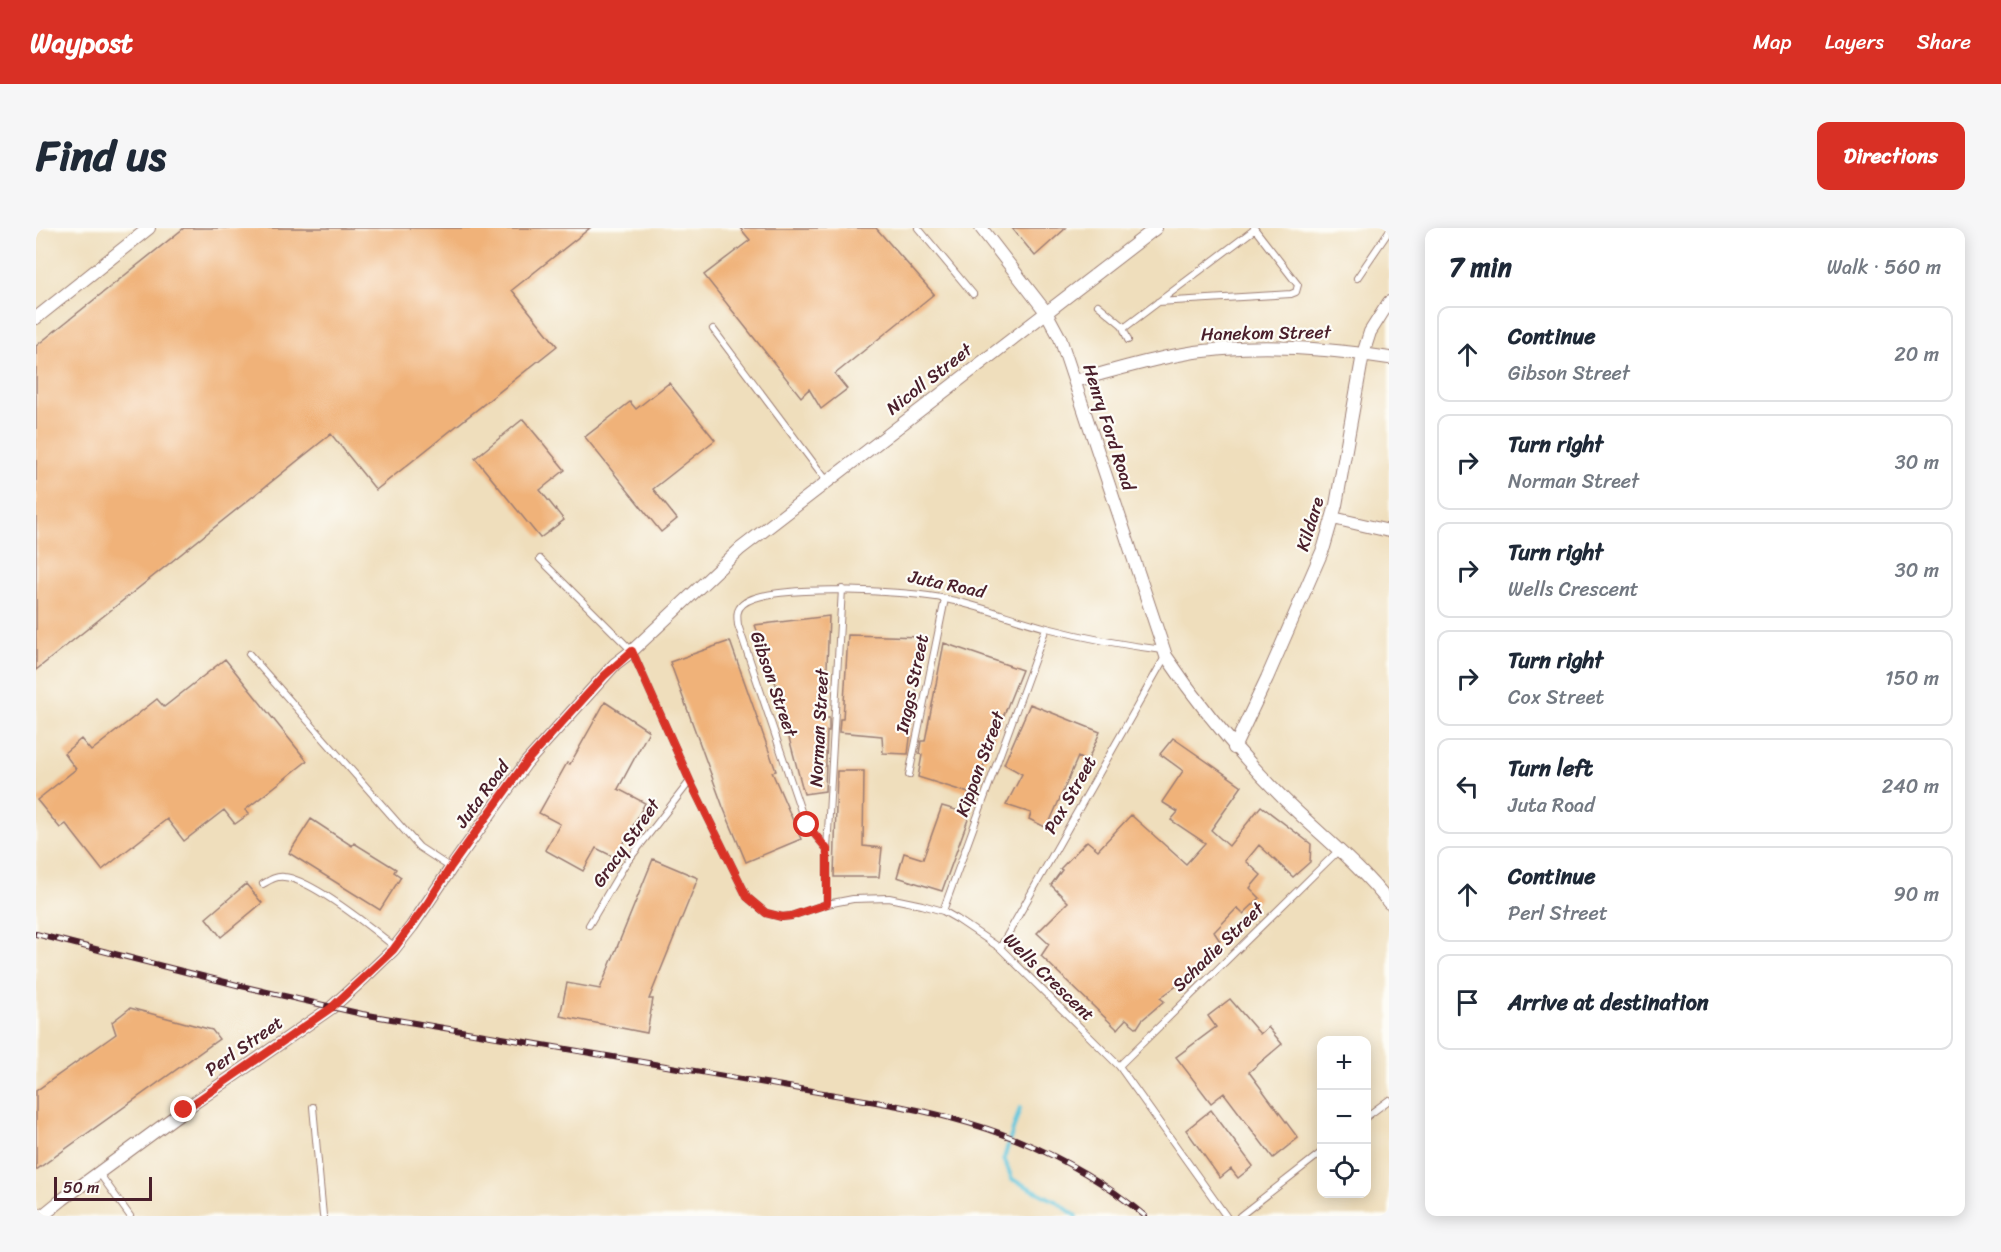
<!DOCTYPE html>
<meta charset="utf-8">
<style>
:root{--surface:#fff;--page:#f6f6f7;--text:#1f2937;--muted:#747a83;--line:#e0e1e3;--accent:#d93025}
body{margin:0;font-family:Sriracha,sans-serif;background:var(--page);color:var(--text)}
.controls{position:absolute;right:18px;bottom:18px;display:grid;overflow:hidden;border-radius:12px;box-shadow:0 3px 15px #0003}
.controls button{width:54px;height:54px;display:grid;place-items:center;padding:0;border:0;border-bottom:2px solid var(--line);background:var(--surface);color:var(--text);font:30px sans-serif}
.scale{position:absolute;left:18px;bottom:15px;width:98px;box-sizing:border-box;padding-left:6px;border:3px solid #4a1f2b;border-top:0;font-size:16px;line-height:21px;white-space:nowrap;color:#4a1f2b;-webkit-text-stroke:4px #fdfcf7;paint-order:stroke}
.stop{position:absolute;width:18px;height:18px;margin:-14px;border:4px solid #d93025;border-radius:50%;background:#fff}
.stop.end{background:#d93025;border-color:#fff;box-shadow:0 2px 6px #0008}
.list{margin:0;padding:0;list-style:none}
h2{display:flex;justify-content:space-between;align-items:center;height:78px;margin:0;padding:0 24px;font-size:26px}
h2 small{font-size:20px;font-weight:400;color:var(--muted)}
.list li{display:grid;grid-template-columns:39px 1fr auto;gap:18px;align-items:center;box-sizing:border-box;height:96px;margin:0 12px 12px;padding:0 12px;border:2px solid var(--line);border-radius:12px}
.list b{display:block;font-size:22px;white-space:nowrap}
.list p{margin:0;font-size:20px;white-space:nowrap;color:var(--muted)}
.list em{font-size:20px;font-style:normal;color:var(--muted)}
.icon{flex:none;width:33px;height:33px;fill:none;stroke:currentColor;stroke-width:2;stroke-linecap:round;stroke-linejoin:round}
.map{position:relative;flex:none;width:1353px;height:988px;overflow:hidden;border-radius:12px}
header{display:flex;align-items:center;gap:36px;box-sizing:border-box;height:84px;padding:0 30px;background:var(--accent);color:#fff}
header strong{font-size:28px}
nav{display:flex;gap:33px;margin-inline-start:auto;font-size:21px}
.intro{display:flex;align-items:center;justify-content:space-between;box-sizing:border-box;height:144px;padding:0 36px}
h1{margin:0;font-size:42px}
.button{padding:15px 27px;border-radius:12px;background:var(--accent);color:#fff;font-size:21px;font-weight:700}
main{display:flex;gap:36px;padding:0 36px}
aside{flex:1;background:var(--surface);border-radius:12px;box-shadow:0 3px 15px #0003}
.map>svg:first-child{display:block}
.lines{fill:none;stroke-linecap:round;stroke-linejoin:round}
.stream{stroke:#60c6dd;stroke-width:4}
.building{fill:#f0b279}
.lane-casing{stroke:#9c7e74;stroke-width:8}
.street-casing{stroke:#9c7e74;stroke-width:14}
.lane{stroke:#fff;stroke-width:6}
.street{stroke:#fff;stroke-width:12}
.rail-casing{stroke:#4a1f2b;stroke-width:6}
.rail{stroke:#fdfcf7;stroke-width:4;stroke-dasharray:11;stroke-linecap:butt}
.route{stroke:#d93025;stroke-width:8}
.labels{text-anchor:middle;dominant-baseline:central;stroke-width:4.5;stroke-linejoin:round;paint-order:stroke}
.street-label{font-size:18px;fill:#4a1f2b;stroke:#fdfcf7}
</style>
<header>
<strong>Waypost</strong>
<nav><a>Map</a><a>Layers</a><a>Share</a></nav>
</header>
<div class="intro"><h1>Find us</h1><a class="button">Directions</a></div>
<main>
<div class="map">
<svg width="1353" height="988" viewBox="0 0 1353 988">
<rect width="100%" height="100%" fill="#fdfcf7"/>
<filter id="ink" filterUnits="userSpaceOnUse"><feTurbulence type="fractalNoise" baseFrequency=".0167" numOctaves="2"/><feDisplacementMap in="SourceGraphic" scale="12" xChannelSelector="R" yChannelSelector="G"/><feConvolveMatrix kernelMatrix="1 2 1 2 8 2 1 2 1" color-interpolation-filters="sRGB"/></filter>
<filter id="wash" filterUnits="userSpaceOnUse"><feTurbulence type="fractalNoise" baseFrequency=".008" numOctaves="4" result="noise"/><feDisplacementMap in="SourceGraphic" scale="24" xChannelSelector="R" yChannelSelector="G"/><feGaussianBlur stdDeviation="1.35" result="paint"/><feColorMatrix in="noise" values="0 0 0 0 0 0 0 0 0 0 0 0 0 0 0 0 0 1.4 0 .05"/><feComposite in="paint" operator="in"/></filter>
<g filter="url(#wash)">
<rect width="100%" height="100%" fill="#efdebc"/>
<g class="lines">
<path class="stream" d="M984 880 968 930 976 951 1021 974 1040 988"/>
</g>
<g id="blocks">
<path class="building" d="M148 0H554L476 62 521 118 340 262 295 206 0 442V118Z
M704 0H840L898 66 799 146 811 161 785 181 773 161 765 169 668 47 714 12Z
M976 0H1030L999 28Z
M633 155 679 212 617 261 641 291 625 304 549 209 594 174 600 181Z
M487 191 529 242 504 262 528 292 504 310 439 230Z
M793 388 789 490H793V503H791L789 563 768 566 745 480 748 479 719 397Z
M812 407 887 409 872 526 847 525 846 508 803 504 804 491H807Z
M694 413 740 543 736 544 765 611 710 634 687 579 634 434Z
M908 415 986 442 936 566 882 549 886 527 883 526 885 513H889Z
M189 431 271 533 209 582 213 586 199 596 188 582 148 613 131 591 66 642 30 596 24 600 1 572 40 541 28 525 45 511 55 523 121 471 128 479Z
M569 474 613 503 582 561 609 575 580 630 560 620 547 643 509 622 524 596 503 585 531 535 534 536Z
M994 476 1064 504 1051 534 1042 529 1011 600 993 591 995 585 970 577 986 546 968 536Z
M1137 510 1206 558 1175 602 1193 618 1225 578 1275 616 1274 634 1257 649 1223 617 1210 633 1225 647 1214 660 1224 670 1207 686 1201 680 1178 704 1184 713 1149 752 1124 770 1128 773 1106 792 1101 800 1090 791 1081 801 1005 728 1013 716 1001 705 1032 674 1015 657 1026 642 1024 641 1051 613 1062 622 1095 587 1150 636 1169 615 1135 592 1142 584 1126 574 1147 543 1124 526Z
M801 543H828L827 618 846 620 843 649H798Z
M906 578 934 586 906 663 861 649 868 625 887 631Z
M275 591 316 618 318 615 360 641 358 644 365 649 344 682 253 625Z
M617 631 662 650 613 771H617L611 805 524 788 531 755 564 761Z
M210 656 226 675 185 709 170 690Z
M1194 771 1224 806 1232 799 1246 816 1213 844 1262 910 1237 930 1188 865 1175 875 1140 829 1180 799 1172 788Z
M94 780 176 802 183 811 0 942V863L80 806 76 794Z
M1175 882 1217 938 1202 950 1195 941 1184 950 1150 902Z"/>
</g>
</g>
<g filter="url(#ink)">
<use href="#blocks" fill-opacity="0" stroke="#9c7e74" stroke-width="1.5"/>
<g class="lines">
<defs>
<path id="lane" d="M882 0 937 66
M1321 50 1353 3
M1122 74 1255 66 1260 64 1262 57 1218 0
M1062 77 1086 97 1092 112
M1088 100 1219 1
M677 101 791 253
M504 331 596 423 654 553 711 669 730 685 746 689 755 688 791 676 817 671 853 670 886 677 907 683 921 691 964 720 1083 838 1190 988
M213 426 383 619 415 640
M873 547 909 371
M791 621 776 603 767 589 702 397C701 388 700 382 707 376 733 354 875 363 910 371 944 378 977 391 1011 400 1049 410 1087 417 1127 422
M227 656C234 652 240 648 248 649 275 651 337 701 359 719
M791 676V621L806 361
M907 683 1010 400
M553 697 588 638 654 553
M964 720 1129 429
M1083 838 1303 622
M277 879 287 988
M1330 889 1353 872
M63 945 94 988
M1204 988 1286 924"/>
<path id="street" d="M945 0 1010 84 1024 110 1130 428C1166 482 1203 526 1249 572 1283 606 1323 636 1353 675
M0 90 113 0
M1039 153C1073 144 1107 133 1142 127 1210 114 1285 119 1353 130
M1297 290 1353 303
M1198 520 1231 450 1288 319 1300 277 1327 126 1334 104 1353 74
M6 988 27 971 148 882 295 780 329 749 357 722 376 698 415 640 490 535 579 436 596 423 704 321 1120 0"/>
</defs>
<use href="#lane" class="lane-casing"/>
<use href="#street" class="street-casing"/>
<use href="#lane" class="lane"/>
<use href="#street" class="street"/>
<defs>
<path id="rail" d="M0 706 201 757 326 786 840 874C941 891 1029 921 1109 988"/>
</defs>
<use href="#rail" class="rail-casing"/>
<use href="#rail" class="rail"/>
</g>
</g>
<g class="lines" filter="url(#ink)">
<path class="route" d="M148 882 295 780 357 722 391 676 414 640 490 534 568 448 596 423 654 553 711 669 730 685 746 689 755 688 791 676V621L771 597"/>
</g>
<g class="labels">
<g class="street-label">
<text transform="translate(1230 105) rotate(-1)">Hanekom Street</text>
<text transform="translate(893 151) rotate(-38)">Nicoll Street</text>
<text transform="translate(1073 199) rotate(72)">Henry Ford Road</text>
<text transform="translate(1274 296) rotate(-73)">Kildare</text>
<text transform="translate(911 356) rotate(12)">Juta Road</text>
<text transform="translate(738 456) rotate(71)">Gibson Street</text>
<text transform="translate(876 456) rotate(-78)">Inggs Street</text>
<text transform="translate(783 500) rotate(-87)">Norman Street</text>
<text transform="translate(944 536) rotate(-70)">Kippon Street</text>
<text transform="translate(446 566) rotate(-54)">Juta Road</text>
<text transform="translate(1034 567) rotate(-60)">Pax Street</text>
<text transform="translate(590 615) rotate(-55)">Gracy Street</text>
<text transform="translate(1182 719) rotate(-44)">Schadie Street</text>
<text transform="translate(1013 749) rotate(44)">Wells Crescent</text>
<text transform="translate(208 818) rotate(-35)">Perl Street</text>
</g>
</g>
</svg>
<div class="controls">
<button>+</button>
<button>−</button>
<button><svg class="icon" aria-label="locate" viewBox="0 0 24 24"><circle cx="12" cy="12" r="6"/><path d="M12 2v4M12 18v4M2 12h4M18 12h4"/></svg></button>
</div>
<div class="scale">50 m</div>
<div class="stop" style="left:771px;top:597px"></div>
<div class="stop end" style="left:148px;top:882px"></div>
</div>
<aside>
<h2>7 min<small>Walk · 560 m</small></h2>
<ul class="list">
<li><svg class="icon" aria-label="ahead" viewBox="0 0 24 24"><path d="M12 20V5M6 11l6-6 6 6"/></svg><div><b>Continue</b><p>Gibson Street</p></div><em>20 m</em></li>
<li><svg class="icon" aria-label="right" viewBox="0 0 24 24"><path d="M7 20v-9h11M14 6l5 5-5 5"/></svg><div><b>Turn right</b><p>Norman Street</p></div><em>30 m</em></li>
<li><svg class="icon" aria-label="right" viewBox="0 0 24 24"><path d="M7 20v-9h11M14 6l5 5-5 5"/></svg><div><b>Turn right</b><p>Wells Crescent</p></div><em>30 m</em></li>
<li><svg class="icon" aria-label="right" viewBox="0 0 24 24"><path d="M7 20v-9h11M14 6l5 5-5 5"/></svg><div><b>Turn right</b><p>Cox Street</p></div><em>150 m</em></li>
<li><svg class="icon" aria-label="left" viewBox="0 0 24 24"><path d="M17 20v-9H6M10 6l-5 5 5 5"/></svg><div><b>Turn left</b><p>Juta Road</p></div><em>240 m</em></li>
<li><svg class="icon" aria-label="ahead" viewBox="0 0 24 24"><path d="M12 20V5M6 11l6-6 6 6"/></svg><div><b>Continue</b><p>Perl Street</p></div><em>90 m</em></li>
<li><svg class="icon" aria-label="arrive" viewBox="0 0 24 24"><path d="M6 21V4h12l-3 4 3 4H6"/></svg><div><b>Arrive at destination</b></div></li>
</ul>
</aside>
</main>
